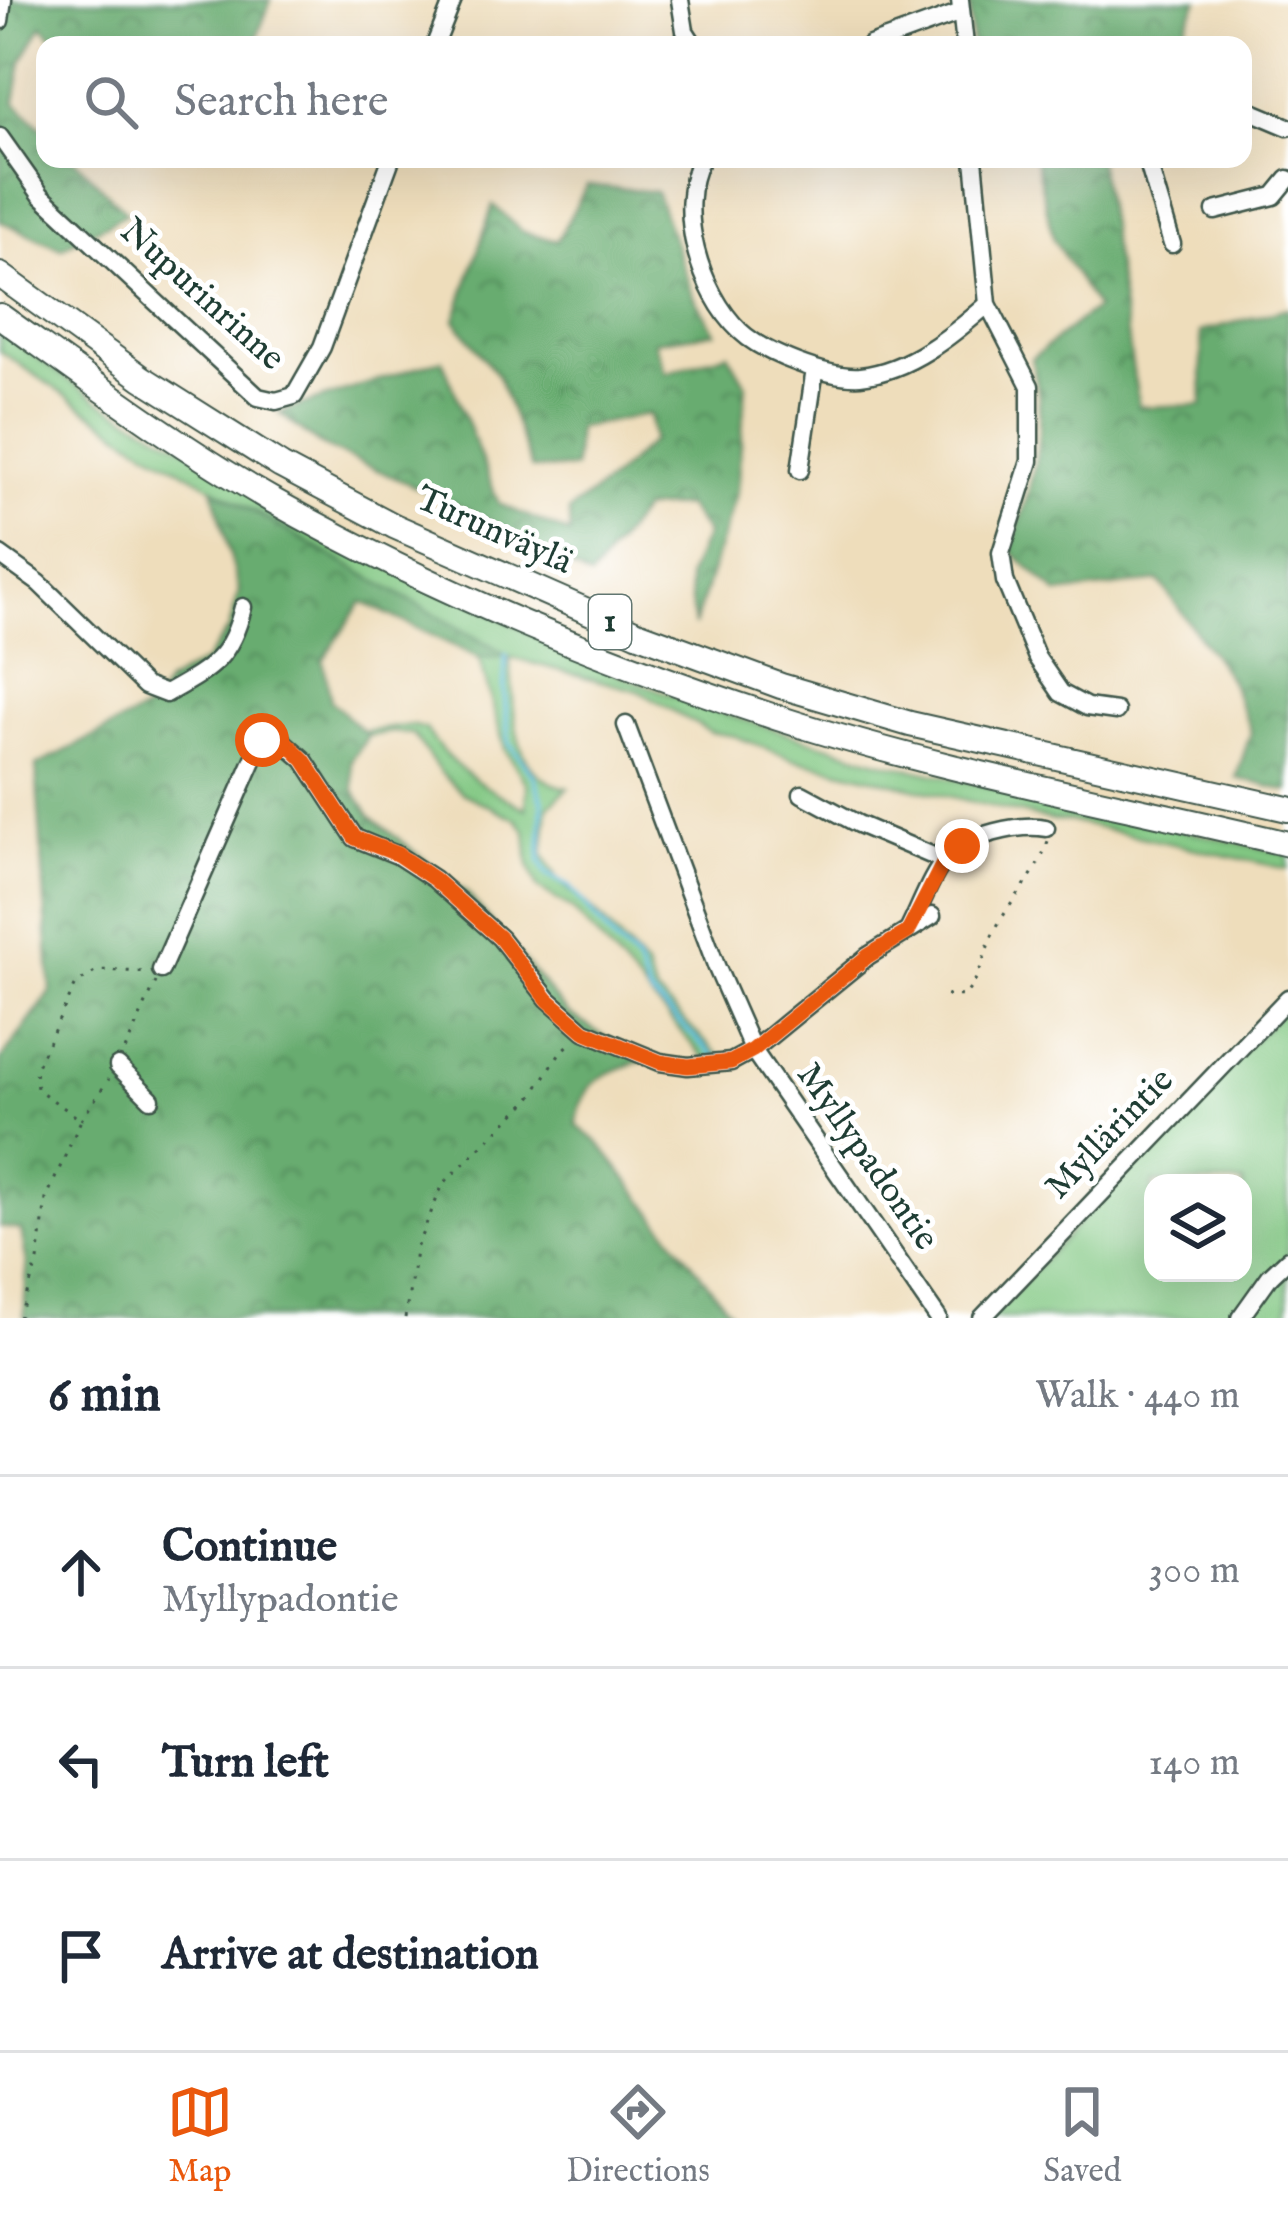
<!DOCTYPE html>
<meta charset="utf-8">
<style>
:root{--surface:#fff;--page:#f2f2f3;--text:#1f2937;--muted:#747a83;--line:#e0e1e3;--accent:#ea580c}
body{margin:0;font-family:"IM FELL English",serif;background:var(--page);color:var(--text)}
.controls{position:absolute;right:36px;bottom:36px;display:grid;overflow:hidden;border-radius:24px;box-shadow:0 12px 48px #0002}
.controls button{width:108px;height:108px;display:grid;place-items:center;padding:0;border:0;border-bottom:3px solid var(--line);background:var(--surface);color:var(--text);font:60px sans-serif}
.stop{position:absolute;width:36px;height:36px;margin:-27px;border:9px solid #ea580c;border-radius:50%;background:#fff}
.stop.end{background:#ea580c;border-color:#fff;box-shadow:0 3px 12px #0008}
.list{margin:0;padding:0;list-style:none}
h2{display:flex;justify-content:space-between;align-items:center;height:156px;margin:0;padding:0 48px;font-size:51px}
h2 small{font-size:39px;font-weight:400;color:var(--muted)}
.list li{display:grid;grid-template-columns:78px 1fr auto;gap:36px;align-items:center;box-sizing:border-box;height:192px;padding:0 48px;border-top:3px solid var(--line)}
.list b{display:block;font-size:45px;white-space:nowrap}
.list p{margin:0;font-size:39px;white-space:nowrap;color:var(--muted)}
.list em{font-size:39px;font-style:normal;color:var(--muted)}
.icon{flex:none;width:66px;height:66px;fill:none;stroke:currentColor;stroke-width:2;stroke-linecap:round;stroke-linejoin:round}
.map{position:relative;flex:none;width:1288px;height:1318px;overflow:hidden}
.search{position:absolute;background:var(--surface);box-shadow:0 12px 48px #0002;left:36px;right:36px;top:36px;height:132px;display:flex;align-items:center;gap:30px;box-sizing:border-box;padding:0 42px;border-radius:24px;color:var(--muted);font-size:45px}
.sheet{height:732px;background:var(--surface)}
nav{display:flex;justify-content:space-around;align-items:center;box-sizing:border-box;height:168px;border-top:3px solid var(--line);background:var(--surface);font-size:33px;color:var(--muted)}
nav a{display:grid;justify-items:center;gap:6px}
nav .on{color:var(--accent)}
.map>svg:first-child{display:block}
.green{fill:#81c782;stroke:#50825b;stroke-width:3;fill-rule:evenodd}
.forest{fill:url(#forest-crowns);stroke:#447452;stroke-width:3}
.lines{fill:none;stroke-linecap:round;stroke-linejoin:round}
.stream{stroke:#5cbada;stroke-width:4.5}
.minor-casing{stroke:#3e5548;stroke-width:21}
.highway-casing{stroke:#3e5548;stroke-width:28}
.path{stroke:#3e5548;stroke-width:3;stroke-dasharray:3 9;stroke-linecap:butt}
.minor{stroke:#fff;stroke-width:16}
.highway{stroke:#fff;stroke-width:24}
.route{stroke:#ea580c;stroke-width:15}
.labels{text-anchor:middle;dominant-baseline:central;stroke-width:10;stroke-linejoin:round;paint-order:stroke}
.shield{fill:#fff;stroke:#627771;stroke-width:3}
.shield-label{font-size:33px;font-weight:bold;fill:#1f3d34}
.street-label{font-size:36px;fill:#1f3d34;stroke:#fff}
</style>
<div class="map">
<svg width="1288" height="1318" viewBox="0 0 1288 1318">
<defs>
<pattern id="forest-crowns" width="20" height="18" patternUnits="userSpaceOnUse" patternTransform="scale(3)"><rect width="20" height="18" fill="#68ac70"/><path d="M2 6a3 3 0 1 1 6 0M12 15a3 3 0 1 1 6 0" fill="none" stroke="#558d5d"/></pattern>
</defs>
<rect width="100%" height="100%" fill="#fff"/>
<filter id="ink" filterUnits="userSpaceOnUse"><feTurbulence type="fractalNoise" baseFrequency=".00833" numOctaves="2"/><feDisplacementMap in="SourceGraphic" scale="24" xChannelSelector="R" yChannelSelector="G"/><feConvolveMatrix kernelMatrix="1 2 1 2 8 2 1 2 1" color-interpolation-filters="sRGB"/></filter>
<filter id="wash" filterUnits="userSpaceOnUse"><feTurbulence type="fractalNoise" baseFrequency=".004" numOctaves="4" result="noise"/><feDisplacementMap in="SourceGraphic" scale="48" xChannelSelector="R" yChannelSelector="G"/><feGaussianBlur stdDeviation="2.7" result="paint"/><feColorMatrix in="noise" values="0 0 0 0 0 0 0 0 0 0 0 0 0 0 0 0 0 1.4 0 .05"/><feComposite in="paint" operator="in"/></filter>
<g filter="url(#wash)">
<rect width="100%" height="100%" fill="#edb"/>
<path class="green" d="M0 332 99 401 572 656 702 707 878 761 1288 854V869L1067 821H1053L793 759 735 736 710 732 639 691 509 657C517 704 505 776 568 788L548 807 543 854 559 881 596 913 646 968 655 992 722 1058 708 1062 572 909 538 888 529 865 526 831 516 819 462 793 440 772 413 734 392 732 368 736 363 732 411 725 426 729C450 769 486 788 526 809L527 785 505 749 479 658 505 655 137 444 0 351Z
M1288 1004V1318H988ZM1153 1183H1243V1273H1153Z"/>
<path class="forest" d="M3 0H271L254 45H60L42 25 22 61 15 102 45 131V159H74L127 213 61 248 0 221Z
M969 0H1198L1177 45H972Z
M1035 159H1098L1139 407 1203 405 1201 332 1288 308V791L1236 778 1251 732 1229 678 1159 581 1058 594 1011 551C1030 487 1052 426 1031 359L1096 308 1054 240Z
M587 185 656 192 693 295 715 332 654 341 666 373 728 353 746 384 737 491 694 626 688 577 706 533 686 506 643 509 590 578 480 515 320 445 279 413 442 359 499 504 570 534 569 511 614 477 653 440 649 414 577 428 574 468 532 469 498 376 455 320 493 205 523 232 557 241Z
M213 489 508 656 479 658 362 602 323 660 331 701 368 736 351 761 354 791 371 817 468 894 567 1013 644 1061C606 1070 579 1083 577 1126L598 1142 735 1318H24L27 1264 21 1230 0 1227V1061L51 992 36 766 154 706 166 683 205 661 229 629 239 590Z"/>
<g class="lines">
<path class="stream" d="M506 655 504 690 509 743 534 776 543 803 540 860 547 874 570 887 616 943 637 962 649 993 717 1059"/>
</g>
</g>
<g filter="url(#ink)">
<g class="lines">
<defs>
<path id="minor" d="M680 0 685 31 694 45
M960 0 965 45
M0 21 3 0
M435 45 453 0
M870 45 961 12
M1243 108 1288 127
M0 137 41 195 258 397 276 401 294 396 322 347 391 159
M701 159C675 209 700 293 740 331 763 353 828 378 860 376 909 371 953 335 988 304
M974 159 988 304 1030 386V461L1001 553 1005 581 1037 658 1061 693 1087 707 1116 711
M1147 159 1172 244
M1215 211 1274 196 1288 179
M800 470 815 369
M0 555 39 583 145 686 166 694C210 669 231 659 243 607
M626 725 717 968 753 1050 868 956 932 916
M802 794 858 824 945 861
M908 931C920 908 931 875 948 856 967 835 1020 823 1046 828
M161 970 262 740 266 733H273L304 760 355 838 397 855 434 879 500 938 548 999 584 1031 660 1062 688 1066 731 1062 753 1050 938 1318
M118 1066 151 1099
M982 1318 1288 998
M1240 1318 1270 1276 1288 1259"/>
<path id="highway" d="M0 275 142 378 281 466 394 526 637 633 781 686 910 724 1288 809
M0 316C88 379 176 445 270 499 427 588 606 662 778 718 945 772 1118 803 1288 844"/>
</defs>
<use href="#minor" class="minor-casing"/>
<use href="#highway" class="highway-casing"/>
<path class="path" d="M946 995 964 996C981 978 983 955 993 934 1010 899 1034 881 1048 841
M125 1050 156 982
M81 1120 109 1079
M19 1318 38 1261 46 1199 81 1120 37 1089 35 1070 76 984 98 970 147 972
M405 1318 417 1246 443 1184 531 1098 559 1054 574 1040"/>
<use href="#minor" class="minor"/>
<use href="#highway" class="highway"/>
</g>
</g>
<g class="lines" filter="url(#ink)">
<path class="route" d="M262 740 266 733 280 736 304 760 355 838 397 854 434 879 500 938 548 1000 584 1031 660 1062 688 1066 731 1062 753 1050 868 956 908 932 947 856 962 846"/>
</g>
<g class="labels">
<rect class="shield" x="589" y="595" width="42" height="54" rx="9"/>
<g class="shield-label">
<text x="610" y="622">1</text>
</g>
<g class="street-label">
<text transform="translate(202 295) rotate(42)">Nupurinrinne</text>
<text transform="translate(494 531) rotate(24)">Turunväylä</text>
<text transform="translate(1110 1134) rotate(-46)">Myllärintie</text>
<text transform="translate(867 1157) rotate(55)">Myllypadontie</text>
</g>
</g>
</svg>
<div class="controls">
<button><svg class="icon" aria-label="layers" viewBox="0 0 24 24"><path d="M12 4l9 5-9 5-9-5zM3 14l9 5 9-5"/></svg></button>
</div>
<div class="stop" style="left:262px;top:740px"></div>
<div class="stop end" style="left:962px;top:846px"></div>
<div class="search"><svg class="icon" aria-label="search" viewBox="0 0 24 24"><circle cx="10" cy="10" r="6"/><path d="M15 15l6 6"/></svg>Search here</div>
</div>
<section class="sheet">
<h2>6 min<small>Walk · 440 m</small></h2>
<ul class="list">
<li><svg class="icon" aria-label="ahead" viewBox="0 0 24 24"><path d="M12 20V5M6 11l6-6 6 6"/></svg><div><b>Continue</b><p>Myllypadontie</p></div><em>300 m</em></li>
<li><svg class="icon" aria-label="left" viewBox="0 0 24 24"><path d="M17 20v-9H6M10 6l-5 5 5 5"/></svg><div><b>Turn left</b></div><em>140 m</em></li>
<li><svg class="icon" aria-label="arrive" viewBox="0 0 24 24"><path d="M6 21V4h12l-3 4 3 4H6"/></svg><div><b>Arrive at destination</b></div></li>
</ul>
</section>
<nav>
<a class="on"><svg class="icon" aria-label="map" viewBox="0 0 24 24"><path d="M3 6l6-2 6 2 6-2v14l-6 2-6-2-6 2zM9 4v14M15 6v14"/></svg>Map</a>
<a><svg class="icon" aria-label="directions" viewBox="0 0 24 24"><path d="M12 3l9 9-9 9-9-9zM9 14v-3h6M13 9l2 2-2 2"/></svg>Directions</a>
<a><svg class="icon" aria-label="saved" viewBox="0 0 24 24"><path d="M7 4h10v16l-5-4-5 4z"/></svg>Saved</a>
</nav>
